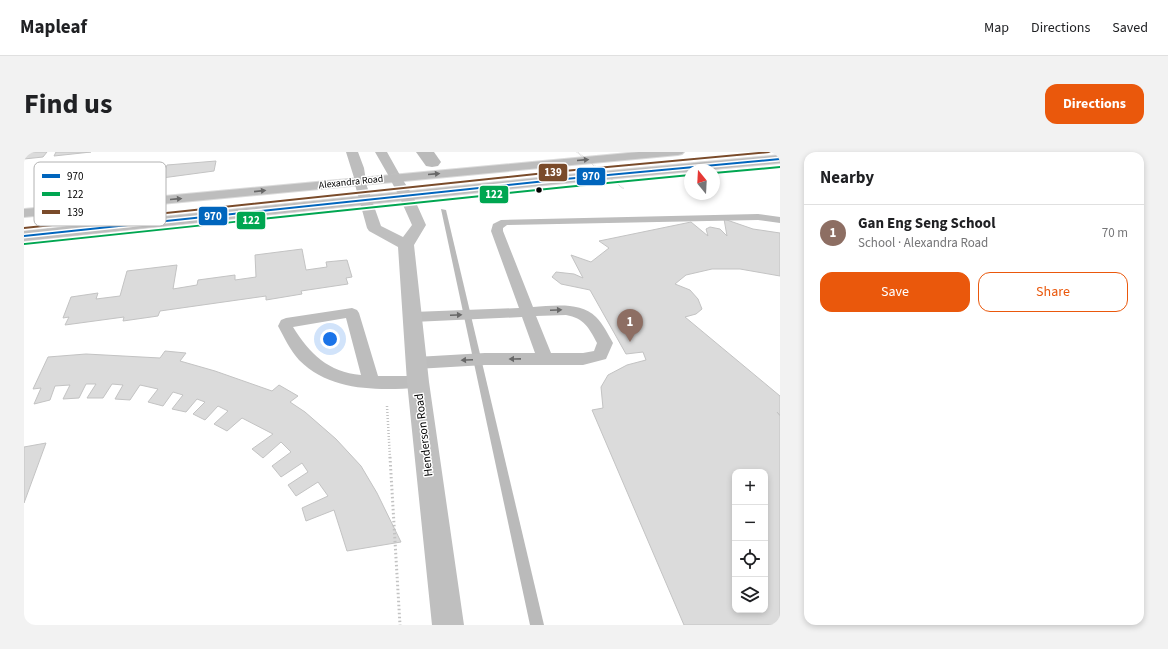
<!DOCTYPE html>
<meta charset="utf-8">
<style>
:root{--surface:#fff;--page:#f2f2f2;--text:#202124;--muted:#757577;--line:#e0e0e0;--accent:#ea580c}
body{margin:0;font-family:"Source Sans 3",sans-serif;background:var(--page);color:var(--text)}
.controls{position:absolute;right:12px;bottom:12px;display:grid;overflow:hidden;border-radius:8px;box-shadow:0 2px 6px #0003}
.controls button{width:36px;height:36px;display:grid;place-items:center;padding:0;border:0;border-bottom:1px solid var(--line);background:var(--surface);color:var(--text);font:20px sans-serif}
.compass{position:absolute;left:660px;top:12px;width:36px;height:36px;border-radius:50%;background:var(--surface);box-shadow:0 2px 6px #0003;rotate:342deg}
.you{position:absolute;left:306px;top:187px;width:14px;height:14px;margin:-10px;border:3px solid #fff;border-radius:50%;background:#1a73e8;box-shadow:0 0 0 6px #1a73e833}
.badge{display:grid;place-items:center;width:26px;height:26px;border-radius:50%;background:var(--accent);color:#fff;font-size:13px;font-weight:700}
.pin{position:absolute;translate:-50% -33px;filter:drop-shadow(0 1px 2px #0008)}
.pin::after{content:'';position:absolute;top:21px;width:14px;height:12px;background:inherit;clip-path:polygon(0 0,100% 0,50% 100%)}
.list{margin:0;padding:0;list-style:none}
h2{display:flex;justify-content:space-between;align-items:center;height:52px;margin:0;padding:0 16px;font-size:17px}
h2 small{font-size:13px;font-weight:400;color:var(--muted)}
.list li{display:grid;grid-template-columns:26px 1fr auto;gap:12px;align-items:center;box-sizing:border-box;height:56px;padding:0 16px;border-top:1px solid var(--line)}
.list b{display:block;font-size:15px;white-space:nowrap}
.list p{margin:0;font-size:13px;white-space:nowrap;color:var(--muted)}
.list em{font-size:13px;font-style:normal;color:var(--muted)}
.actions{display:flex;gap:8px;padding:12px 16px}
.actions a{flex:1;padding:9px 0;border:1px solid var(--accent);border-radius:12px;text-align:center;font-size:14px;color:var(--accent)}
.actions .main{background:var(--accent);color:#fff}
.icon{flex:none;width:22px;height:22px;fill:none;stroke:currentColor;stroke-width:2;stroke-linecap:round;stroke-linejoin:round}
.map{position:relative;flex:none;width:756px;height:473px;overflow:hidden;border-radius:12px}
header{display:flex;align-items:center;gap:24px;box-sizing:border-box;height:56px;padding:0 20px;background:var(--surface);border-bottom:1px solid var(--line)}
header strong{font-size:19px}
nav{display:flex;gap:22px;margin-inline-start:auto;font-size:14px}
.intro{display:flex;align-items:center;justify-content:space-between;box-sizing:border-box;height:96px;padding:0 24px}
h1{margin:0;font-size:28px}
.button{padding:10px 18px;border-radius:12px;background:var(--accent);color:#fff;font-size:14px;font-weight:700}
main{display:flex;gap:24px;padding:0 24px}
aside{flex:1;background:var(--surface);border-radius:12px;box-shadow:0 2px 6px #0003}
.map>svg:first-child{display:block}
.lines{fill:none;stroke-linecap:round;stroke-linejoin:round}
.stream{fill:#bababa;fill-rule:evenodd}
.canal{fill:#bababa;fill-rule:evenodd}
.building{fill:#dbdbdb;stroke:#c3c3c3;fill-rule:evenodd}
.primary-casing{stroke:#dbdbdb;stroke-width:2}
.path-far1{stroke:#c2c2c2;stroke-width:2.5;stroke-dasharray:1 2;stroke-linecap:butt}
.path{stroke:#c2c2c2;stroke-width:3;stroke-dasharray:1.5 2.5;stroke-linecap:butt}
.service{fill:#bdbdbd;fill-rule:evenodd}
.minor{fill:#bdbdbd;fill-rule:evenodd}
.secondary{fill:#bfbfbf;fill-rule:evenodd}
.primary{fill:#bdbdbd;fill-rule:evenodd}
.path-bridge{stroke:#c2c2c2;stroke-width:1.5;stroke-dasharray:0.5 1;stroke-linecap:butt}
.bus-1-casing{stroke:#fff;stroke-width:3}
.bus-2-casing{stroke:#fff;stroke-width:3}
.bus-3-casing{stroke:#fff;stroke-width:3}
.bus-1{fill:#0065bd;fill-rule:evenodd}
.bus-2{fill:#00a651;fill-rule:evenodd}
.bus-3{fill:#7a4b2a;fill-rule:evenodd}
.oneway{fill:#686868}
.bus-dot{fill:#000;stroke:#fff;stroke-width:1.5}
.labels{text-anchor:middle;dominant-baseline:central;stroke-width:3;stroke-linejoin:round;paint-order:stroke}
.far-street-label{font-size:10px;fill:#000;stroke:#fff}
.street-label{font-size:12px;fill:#000;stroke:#fff}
.key{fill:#fff;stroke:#b2b2b2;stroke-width:1}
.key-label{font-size:11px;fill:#000}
.line-badge{stroke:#fff;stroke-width:1.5}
.badge-label{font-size:11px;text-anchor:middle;font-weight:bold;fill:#fff}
</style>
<header>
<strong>Mapleaf</strong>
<nav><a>Map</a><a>Directions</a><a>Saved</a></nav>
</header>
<div class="intro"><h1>Find us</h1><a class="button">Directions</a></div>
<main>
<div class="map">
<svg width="756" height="473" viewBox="0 0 756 473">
<rect width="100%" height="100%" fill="#fff"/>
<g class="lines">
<path class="stream" d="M417 57 422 58 520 473H506Z"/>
<path class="canal" d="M392 0H410L417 10 414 14 408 15 402 14Z"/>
</g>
<path class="building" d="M0 0H23L19 5 0 7Z
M32 0H67L30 4Z
M192 9 190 19 138 26 143 13Z
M700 67 729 77 756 81V124L716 117H688L662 123 651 132 666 138 674 147 678 157 672 162 661 165 756 244V263L753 260 756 264V473H660L568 258 579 256 577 235 584 223 603 213 622 208 619 200 602 202 566 138 537 132 528 125 532 120 550 122 559 126 547 103 567 110 585 96 575 89 667 70 684 84 682 77 686 75 696 77 703 84ZM711 320H741V458H711Z
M278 97 282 118 303 115 302 110 323 108 328 125 322 126 324 132 277 139 278 142 242 148V144L136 159 134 164 99 169 100 165 41 173 45 165 39 166 47 145 74 141 72 147 96 144 103 119 153 113 149 137 173 133 174 128 211 123V128L232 125 231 103Z
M141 199 162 201 156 209 191 219 248 239 255 233 274 244 266 250 281 260 312 287 337 314 353 341 377 390 323 399 310 358 282 369 278 356 304 344 294 330 272 344 264 333 284 320 278 311 257 325 248 314 267 300 257 290 239 306 228 297 249 282 218 266 203 279 190 272 204 259 194 254 181 268 169 262 181 250 173 247 162 260 148 257 159 243 149 240 139 254 124 250 134 237 116 233 106 248 91 247 99 233 88 232 79 246H63L72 232H62L55 246 39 247 46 233 31 234 26 248 10 252 17 236 9 237 24 205 62 202 136 206Z
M22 291 0 351V295Z"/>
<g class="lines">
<defs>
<path id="primary" d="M615 0H660L658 2 654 3 0 65V57Z
M756 3V11L541 31 0 89V79L541 23Z"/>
</defs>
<use href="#primary" class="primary-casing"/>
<path class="path-far1" d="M363 254 366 306"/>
<path class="path" d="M366 305 376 473"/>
<path class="service" d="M734 62 756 65V71L734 68 483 73 479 76V79L509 155C528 154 556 149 572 165 579 172 584 182 589 191L582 207 559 213H461L392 217 386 215 384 211 386 207 392 205 461 201H511L498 165 389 170 384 168 382 165 384 162 389 160 495 156 467 79 469 72 477 68ZM542 163C560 166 565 176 573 191L570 199 559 201H527L512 164Z
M328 156 333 158 335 161 354 224H394L400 226 402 230 400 234 394 236C353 238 307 240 275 208 266 198 260 185 254 174L257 168 262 166ZM322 166 337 223C304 220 286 202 269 175Z"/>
<path class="minor" d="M322 0H334L340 16 342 29 340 32H332Z
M351 0H363L377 25 375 28H367Z"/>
<path class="secondary" d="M371 21 375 22 377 25 389 44 402 73 390 93 405 230 440 473H408L383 230 374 95 345 79 343 76 330 29 332 26H340L357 74 379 85 388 73 375 44 365 25 367 22Z"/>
<use href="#primary" class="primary"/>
<path class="path-bridge" d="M553 0 600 37"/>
<defs>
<path id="bus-1" d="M756 6V8L541 28 0 85V83L541 26Z"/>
<path id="bus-2" d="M756 14V16L690 22V20Z
M666 22V24L542 36 0 93V91H1L542 34Z"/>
<path id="bus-3" d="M735 0H747L745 1 540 20 0 77V75L540 18Z"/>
</defs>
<use href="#bus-1" class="bus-1-casing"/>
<use href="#bus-2" class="bus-2-casing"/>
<use href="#bus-3" class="bus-3-casing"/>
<use href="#bus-1" class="bus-1"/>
<use href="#bus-2" class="bus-2"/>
<use href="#bus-3" class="bus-3"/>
</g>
<defs><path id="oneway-solid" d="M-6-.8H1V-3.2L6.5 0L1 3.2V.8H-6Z"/></defs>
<g class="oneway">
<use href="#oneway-solid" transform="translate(559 8) rotate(-5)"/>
<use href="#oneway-solid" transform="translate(410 22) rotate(-5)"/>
<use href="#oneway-solid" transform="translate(236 39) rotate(-6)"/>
<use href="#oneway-solid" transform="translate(152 47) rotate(-5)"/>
<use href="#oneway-solid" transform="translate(532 158) rotate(-2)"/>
<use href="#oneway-solid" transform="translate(432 163) rotate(-2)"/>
<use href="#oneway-solid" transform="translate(491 207) rotate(179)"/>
<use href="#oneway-solid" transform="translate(443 208) rotate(177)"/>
</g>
<circle class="bus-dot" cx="515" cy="38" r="3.5"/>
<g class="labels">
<g class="far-street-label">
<text transform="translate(327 30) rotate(-6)">Alexandra Road</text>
</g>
<g class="street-label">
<text transform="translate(400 283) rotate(-97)">Henderson Road</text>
</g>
</g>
<rect x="10" y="10" width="132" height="64" rx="6" class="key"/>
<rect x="18" y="22" width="18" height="4" fill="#0065bd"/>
<rect x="18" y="40" width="18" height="4" fill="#00a651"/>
<rect x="18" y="58" width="18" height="4" fill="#7a4b2a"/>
<g class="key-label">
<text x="43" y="28">970</text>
<text x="43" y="46">122</text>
<text x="43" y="64">139</text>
</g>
<g class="line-badge">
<rect x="514" y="11" width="30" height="19" rx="4" fill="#7a4b2a"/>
<rect x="552" y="15" width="30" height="19" rx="4" fill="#0065bd"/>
<rect x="455" y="33" width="30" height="19" rx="4" fill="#00a651"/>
<rect x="174" y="54" width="30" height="20" rx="4" fill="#0065bd"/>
<rect x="212" y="59" width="30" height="19" rx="4" fill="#00a651"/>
</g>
<g class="badge-label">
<text x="529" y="24">139</text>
<text x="567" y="28">970</text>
<text x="470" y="46">122</text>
<text x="189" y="68">970</text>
<text x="227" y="72">122</text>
</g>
</svg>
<div class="controls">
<button>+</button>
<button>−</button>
<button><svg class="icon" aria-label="locate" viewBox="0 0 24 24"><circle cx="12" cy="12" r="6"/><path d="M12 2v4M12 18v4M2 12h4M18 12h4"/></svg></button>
<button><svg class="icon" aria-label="layers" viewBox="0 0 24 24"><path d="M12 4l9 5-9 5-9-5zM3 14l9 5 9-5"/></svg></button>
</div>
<svg class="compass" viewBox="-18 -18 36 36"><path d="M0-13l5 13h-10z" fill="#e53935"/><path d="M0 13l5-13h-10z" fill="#757577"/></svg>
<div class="you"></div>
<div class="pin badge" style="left:606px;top:190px;background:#8d6e63">1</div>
</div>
<aside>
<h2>Nearby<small></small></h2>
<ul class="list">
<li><span class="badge" style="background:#8d6e63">1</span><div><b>Gan Eng Seng School</b><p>School · Alexandra Road</p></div><em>70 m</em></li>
</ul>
<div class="actions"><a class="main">Save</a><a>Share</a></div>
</aside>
</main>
